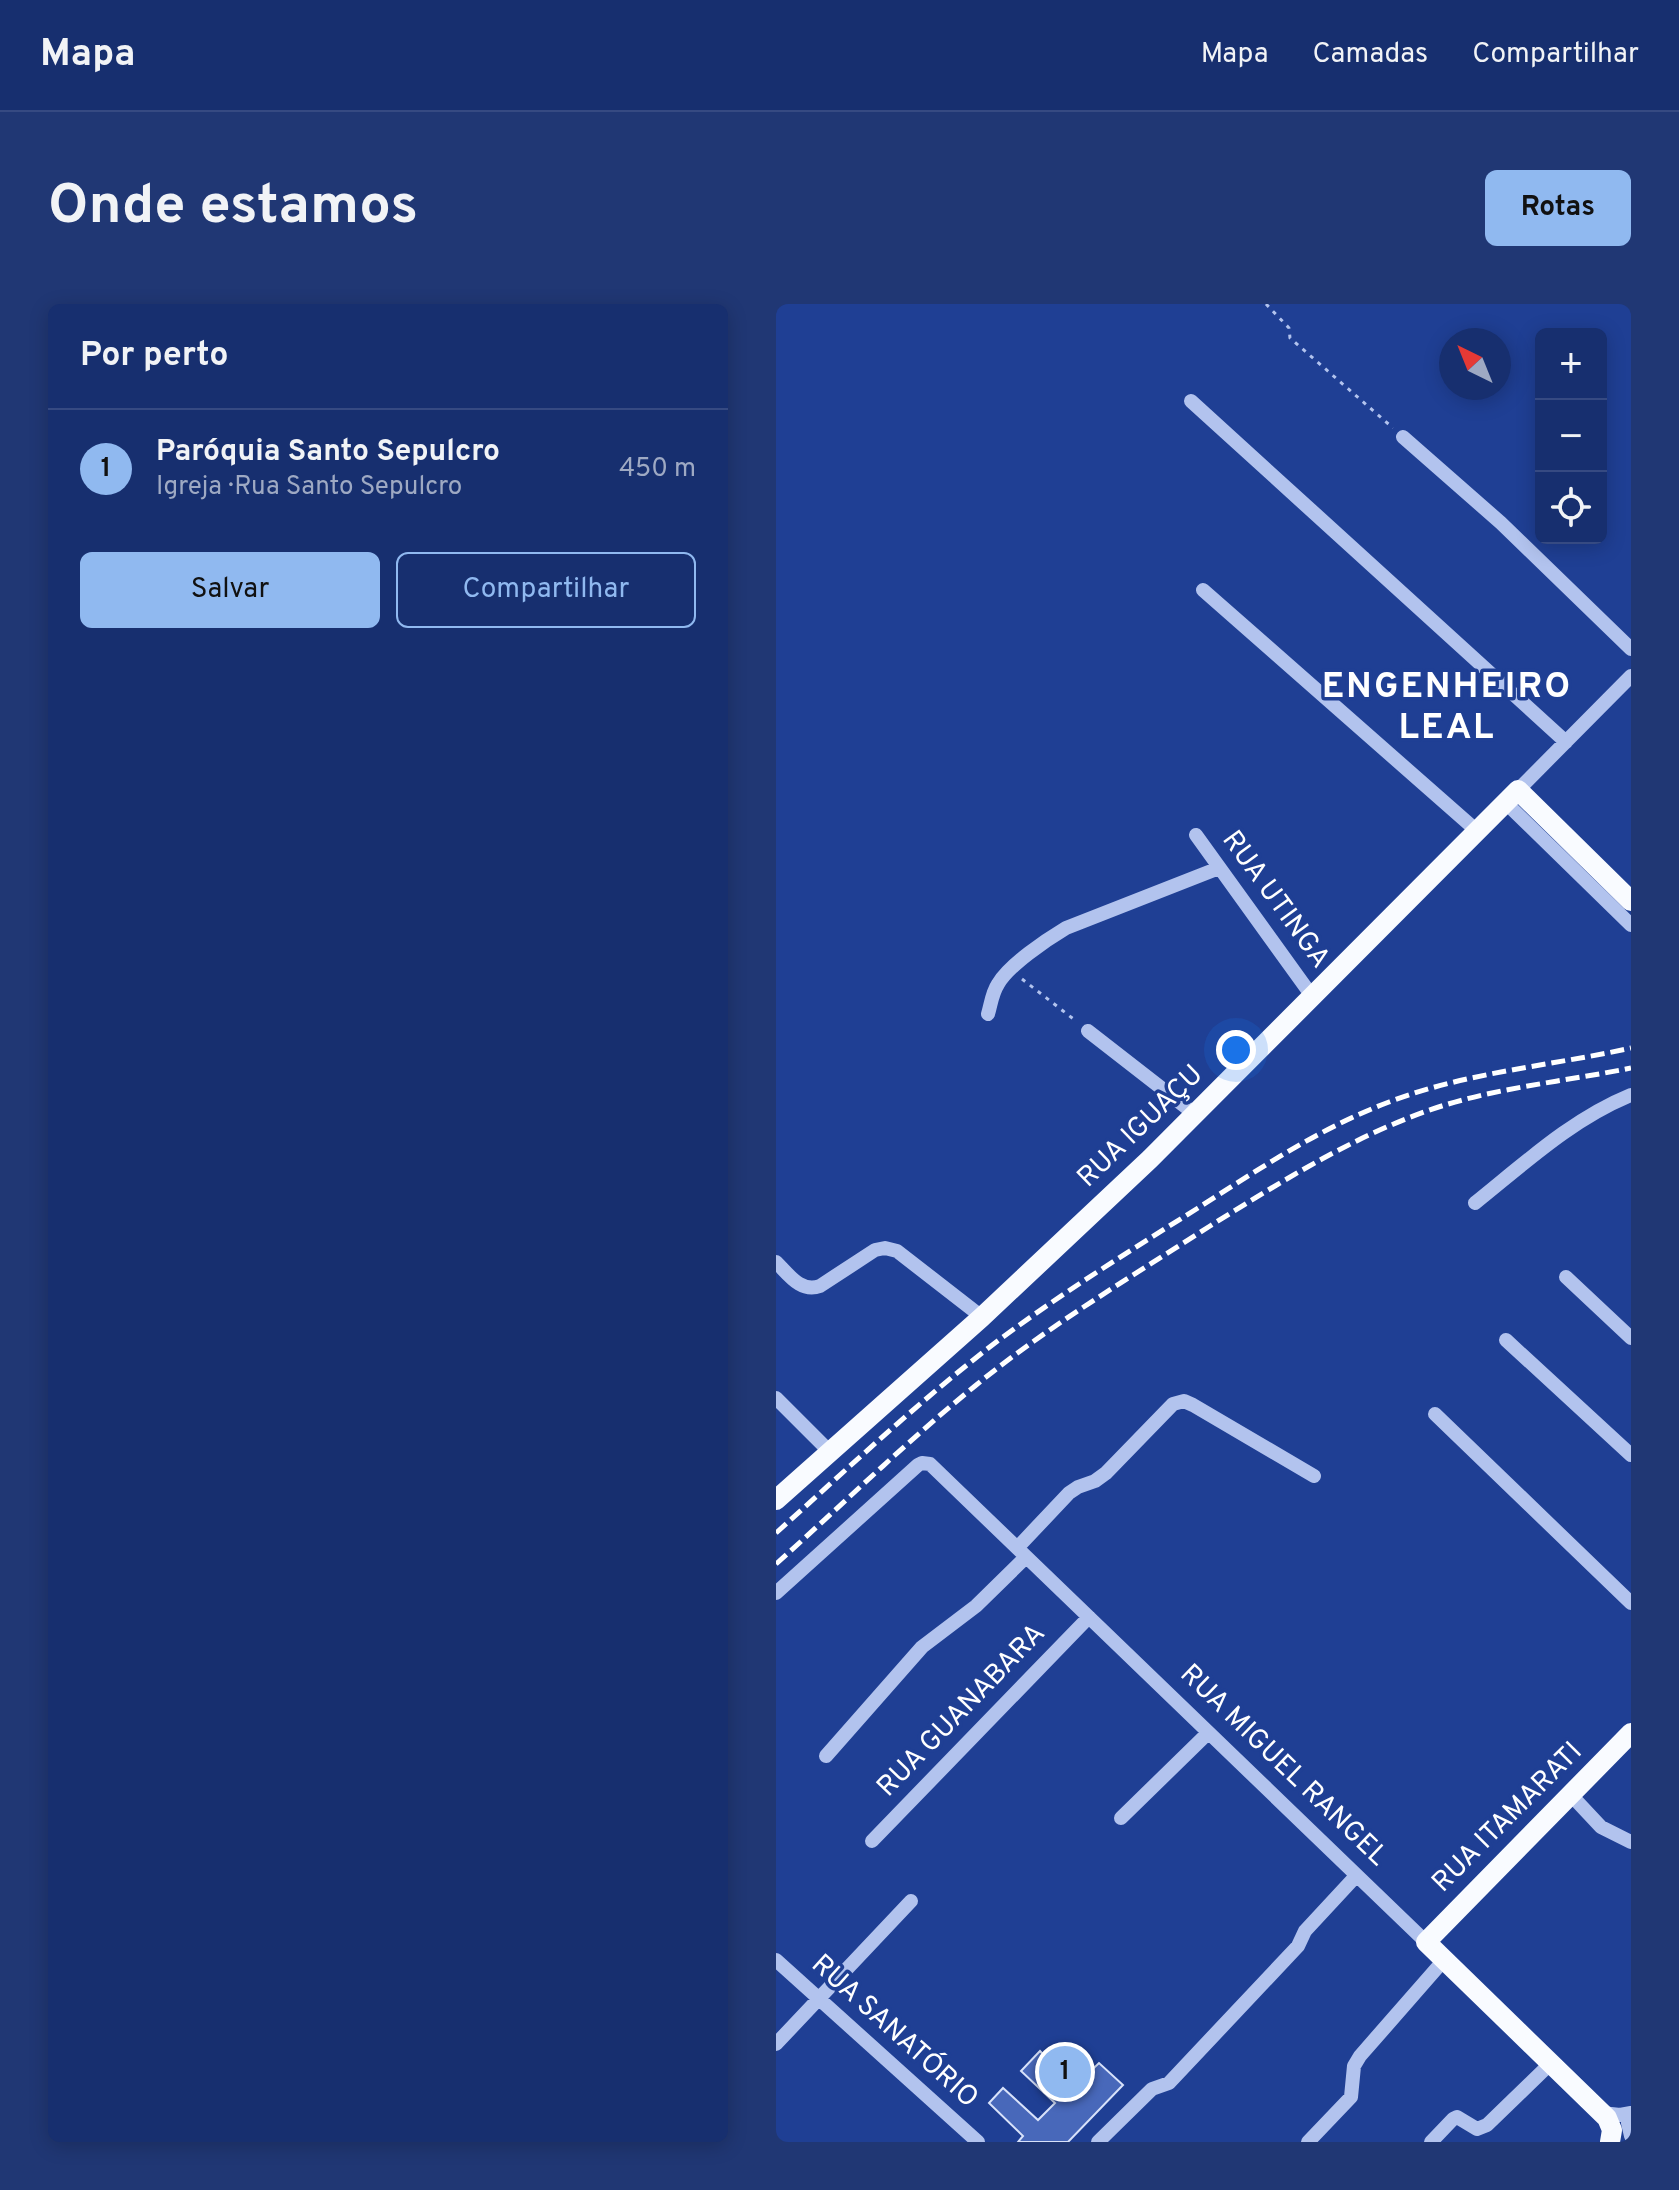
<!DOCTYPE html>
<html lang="pt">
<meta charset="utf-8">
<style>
:root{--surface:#172f6f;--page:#203774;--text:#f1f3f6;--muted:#9ea9c3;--line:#364a82;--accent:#90b9f0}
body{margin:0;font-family:Overpass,sans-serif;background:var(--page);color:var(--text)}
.controls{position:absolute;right:24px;top:24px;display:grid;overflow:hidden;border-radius:12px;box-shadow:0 4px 20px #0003}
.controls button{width:72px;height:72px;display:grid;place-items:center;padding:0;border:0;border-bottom:2px solid var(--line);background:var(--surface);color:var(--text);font:40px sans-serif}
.compass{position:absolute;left:663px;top:24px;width:72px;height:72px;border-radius:50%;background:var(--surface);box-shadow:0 4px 20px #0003;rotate:317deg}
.you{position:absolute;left:460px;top:746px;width:28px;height:28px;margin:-20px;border:6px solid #fff;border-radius:50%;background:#1a73e8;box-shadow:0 0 0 12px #1a73e833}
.badge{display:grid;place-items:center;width:52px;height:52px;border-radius:50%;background:var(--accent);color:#111;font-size:26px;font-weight:700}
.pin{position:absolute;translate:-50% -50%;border:4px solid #fff;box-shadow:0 2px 8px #0006}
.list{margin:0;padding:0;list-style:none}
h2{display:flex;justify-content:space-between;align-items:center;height:104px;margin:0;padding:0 32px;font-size:34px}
h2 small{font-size:26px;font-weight:400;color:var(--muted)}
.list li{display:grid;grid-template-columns:52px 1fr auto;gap:24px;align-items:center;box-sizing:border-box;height:120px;padding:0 32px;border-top:2px solid var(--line)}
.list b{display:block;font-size:30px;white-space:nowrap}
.list p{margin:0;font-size:26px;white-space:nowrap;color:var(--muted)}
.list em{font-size:26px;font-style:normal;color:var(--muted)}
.actions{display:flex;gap:16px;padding:24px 32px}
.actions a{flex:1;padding:18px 0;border:2px solid var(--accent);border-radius:12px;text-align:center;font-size:28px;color:var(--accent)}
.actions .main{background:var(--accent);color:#111}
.icon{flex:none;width:44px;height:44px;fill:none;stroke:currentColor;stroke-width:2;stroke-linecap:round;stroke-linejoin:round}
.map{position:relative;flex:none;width:855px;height:1838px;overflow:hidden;border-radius:12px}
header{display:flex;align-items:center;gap:48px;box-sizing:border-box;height:112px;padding:0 40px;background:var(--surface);border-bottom:2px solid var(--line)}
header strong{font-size:38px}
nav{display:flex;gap:44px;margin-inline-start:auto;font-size:28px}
.intro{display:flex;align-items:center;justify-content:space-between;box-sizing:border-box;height:192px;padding:0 48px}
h1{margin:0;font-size:56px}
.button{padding:20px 36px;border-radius:12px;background:var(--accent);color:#111;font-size:28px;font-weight:700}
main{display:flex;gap:48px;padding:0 48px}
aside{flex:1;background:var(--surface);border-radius:12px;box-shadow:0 4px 20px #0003}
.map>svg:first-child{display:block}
.building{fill:#4868ba;stroke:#d8e2fa;stroke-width:2}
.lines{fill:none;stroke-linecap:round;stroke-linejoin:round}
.path{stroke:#b2c3ee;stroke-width:3;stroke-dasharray:4 6;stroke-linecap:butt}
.minor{stroke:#b2c3ee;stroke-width:14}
.major{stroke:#f9fbff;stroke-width:20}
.rail{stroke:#fff;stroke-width:5;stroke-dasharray:14 6;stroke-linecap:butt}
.labels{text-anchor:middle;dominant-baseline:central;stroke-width:7;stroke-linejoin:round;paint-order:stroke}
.street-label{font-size:28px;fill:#fff;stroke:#1f3f94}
.district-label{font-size:36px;font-weight:bold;letter-spacing:2px;fill:#fff;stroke:#1f3f94}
</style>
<header>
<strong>Mapa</strong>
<nav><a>Mapa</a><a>Camadas</a><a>Compartilhar</a></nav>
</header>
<div class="intro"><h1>Onde estamos</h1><a class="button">Rotas</a></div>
<main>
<aside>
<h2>Por perto<small></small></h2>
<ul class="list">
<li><span class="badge">1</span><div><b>Paróquia Santo Sepulcro</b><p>Igreja · Rua Santo Sepulcro</p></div><em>450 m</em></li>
</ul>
<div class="actions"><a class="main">Salvar</a><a>Compartilhar</a></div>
</aside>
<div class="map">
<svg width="855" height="1838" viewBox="0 0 855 1838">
<rect width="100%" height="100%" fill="#1f3f94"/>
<path class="building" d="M264 1747 298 1783 323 1759 347 1781 292 1838H242L247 1832 213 1799 227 1784 262 1816 279 1799 245 1767Z"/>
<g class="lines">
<path class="path" d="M490 0 513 24 514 34 617 124
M246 675 300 717"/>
<path class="minor" d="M415 97 790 438
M627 133 725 219 855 345
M427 286 701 527
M742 486 855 372
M730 499 855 621
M420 531 536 692
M212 710C215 700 216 689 222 680 233 661 270 636 290 624L443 564
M312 727 420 811
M699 899C749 859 796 815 855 791
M0 958C13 971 25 989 44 982L99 946 109 944 121 947 206 1013
M790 973 855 1034
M730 1036 855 1151
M0 1094 54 1148
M659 1110 855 1299
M242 1243 293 1189 302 1183 319 1177 330 1169 397 1100 408 1097 417 1101 538 1172
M0 1289 142 1161 146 1159 154 1160 650 1638
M50 1452 146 1343 200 1302 249 1254
M795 1491 825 1523 855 1538
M345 1514 432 1429
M96 1537 313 1313
M0 1656 202 1838
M0 1740 135 1597
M826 1809 844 1811 855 1809
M855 1810 852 1819 855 1832
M322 1838 376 1785 393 1779 522 1642 529 1627 580 1572
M532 1838 575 1793 578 1762 584 1752 668 1656
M655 1838 677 1815 681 1813 701 1825 711 1821 775 1759"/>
<path class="major" d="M0 1196 206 1013 374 855 742 486 855 597
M834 1838 836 1826 831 1814 650 1638 855 1429"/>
<path class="rail" d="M0 1229C70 1166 140 1100 215 1042 281 992 352 948 422 904 483 865 544 824 613 798 691 768 774 762 855 744
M0 1260C66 1201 130 1138 199 1082 272 1022 355 973 434 922 503 879 571 836 648 808 714 784 786 778 855 764"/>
</g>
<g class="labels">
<g class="street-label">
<text transform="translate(499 596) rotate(54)">RUA UTINGA</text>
<text transform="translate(365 823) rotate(-44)">RUA IGUAÇU</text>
<text transform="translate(186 1407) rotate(-46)">RUA GUANABARA</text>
<text transform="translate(507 1462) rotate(44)">RUA MIGUEL RANGEL</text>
<text transform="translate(732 1514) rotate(-45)">RUA ITAMARATI</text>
<text transform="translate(118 1728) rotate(42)">RUA SANATÓRIO</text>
</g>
<g class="district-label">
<text x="671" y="384">ENGENHEIRO<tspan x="671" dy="41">LEAL</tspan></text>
</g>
</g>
</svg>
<div class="controls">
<button>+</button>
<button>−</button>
<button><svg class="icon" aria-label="locate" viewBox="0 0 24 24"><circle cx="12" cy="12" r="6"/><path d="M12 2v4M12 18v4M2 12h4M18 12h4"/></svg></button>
</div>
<svg class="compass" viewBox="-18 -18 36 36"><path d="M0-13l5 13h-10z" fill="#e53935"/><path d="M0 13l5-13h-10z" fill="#9ea9c3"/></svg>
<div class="you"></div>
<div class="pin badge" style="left:289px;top:1768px">1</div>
</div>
</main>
